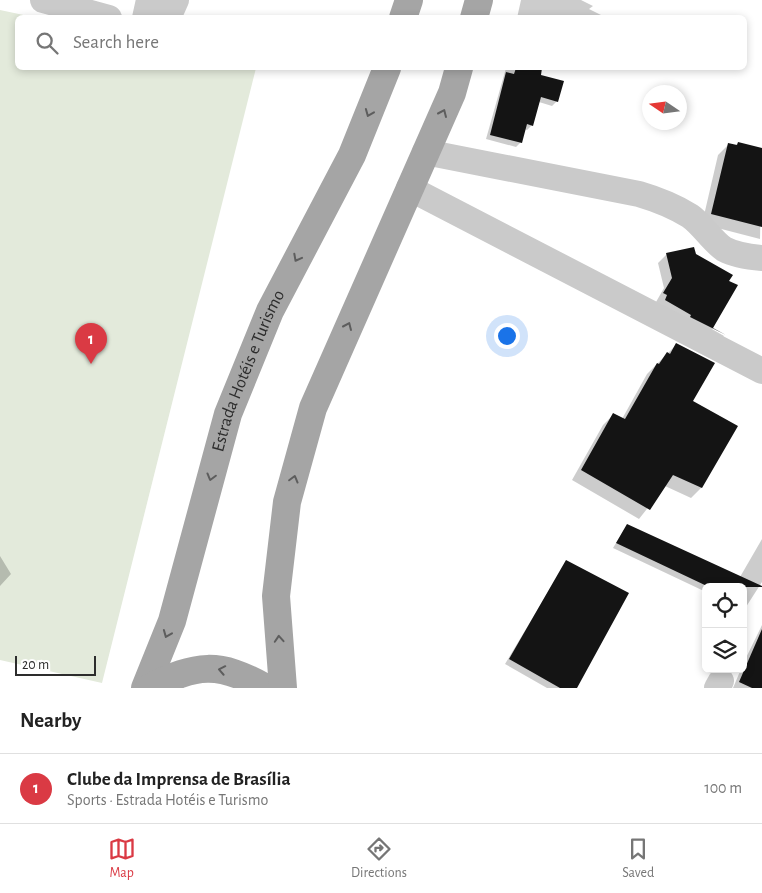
<!DOCTYPE html>
<meta charset="utf-8">
<style>
:root{--surface:#fff;--page:#f6f6f6;--text:#222;--muted:#767676;--line:#e0e0e0;--accent:#da3a44}
body{margin:0;font-family:"Alegreya Sans",sans-serif;background:var(--page);color:var(--text)}
.controls{position:absolute;right:15px;bottom:15px;display:grid;overflow:hidden;border-radius:8px;box-shadow:0 2px 8px #0003}
.controls button{width:45px;height:45px;display:grid;place-items:center;padding:0;border:0;border-bottom:1px solid var(--line);background:var(--surface);color:var(--text);font:25px sans-serif}
.compass{position:absolute;left:642px;top:85px;width:45px;height:45px;border-radius:50%;background:var(--surface);box-shadow:0 2px 8px #0003;rotate:283deg}
.scale{position:absolute;left:15px;bottom:12px;width:81px;box-sizing:border-box;padding-left:5px;border:2px solid #2d2d2d;border-top:0;font-size:14px;line-height:18px;white-space:nowrap;color:#2d2d2d;-webkit-text-stroke:4px #fff;paint-order:stroke}
.you{position:absolute;left:506px;top:335px;width:18px;height:18px;margin:-12px;border:4px solid #fff;border-radius:50%;background:#1a73e8;box-shadow:0 0 0 8px #1a73e833}
.badge{display:grid;place-items:center;width:32px;height:32px;border-radius:50%;background:var(--accent);color:#fff;font-size:16px;font-weight:700}
.pin{position:absolute;translate:-50% -41px;filter:drop-shadow(0 1px 2px #0008)}
.pin::after{content:'';position:absolute;top:26px;width:18px;height:15px;background:inherit;clip-path:polygon(0 0,100% 0,50% 100%)}
.list{margin:0;padding:0;list-style:none}
h2{display:flex;justify-content:space-between;align-items:center;height:65px;margin:0;padding:0 20px;font-size:21px}
h2 small{font-size:16px;font-weight:400;color:var(--muted)}
.list li{display:grid;grid-template-columns:32px 1fr auto;gap:15px;align-items:center;box-sizing:border-box;height:70px;padding:0 20px;border-top:1px solid var(--line)}
.list b{display:block;font-size:19px;white-space:nowrap}
.list p{margin:0;font-size:16px;white-space:nowrap;color:var(--muted)}
.list em{font-size:16px;font-style:normal;color:var(--muted)}
.icon{flex:none;width:28px;height:28px;fill:none;stroke:currentColor;stroke-width:2;stroke-linecap:round;stroke-linejoin:round}
.map{position:relative;flex:none;width:762px;height:688px;overflow:hidden}
.search{position:absolute;background:var(--surface);box-shadow:0 2px 8px #0003;left:15px;right:15px;top:15px;height:55px;display:flex;align-items:center;gap:12px;box-sizing:border-box;padding:0 18px;border-radius:8px;color:var(--muted);font-size:19px}
.sheet{height:135px;background:var(--surface)}
nav{display:flex;justify-content:space-around;align-items:center;box-sizing:border-box;height:70px;border-top:1px solid var(--line);background:var(--surface);font-size:14px;color:var(--muted)}
nav a{display:grid;justify-items:center;gap:2px}
nav .on{color:var(--accent)}
.map>svg:first-child{display:block}
.green{fill:#e3eadb}
.shadow{fill:#0003}
.building{fill:#141414}
.lines{fill:none;stroke-linecap:round;stroke-linejoin:round}
.minor{stroke:#cacaca;stroke-width:26}
.major{stroke:#a5a5a5;stroke-width:28}
.oneway{stroke:#5d5d5d}
.labels{text-anchor:middle;dominant-baseline:central;stroke-width:5;stroke-linejoin:round;paint-order:stroke}
.street-label{font-size:18px;fill:#2d2d2d;stroke:#fff}
</style>
<div class="map">
<svg width="762" height="688" viewBox="0 0 762 688">
<rect width="100%" height="100%" fill="#fff"/>
<path class="green" d="M0 10 33 17 18 18V68H256L102 683 0 660Z"/>
<path class="shadow" d="M521 0H581L593 6 589 9 607 18H517Z
M506 68H541L539 76 557 101 552 106 539 102 532 125 527 130 524 129 521 142 516 147 486 139Z
M738 143 762 149 760 239 702 224 718 155 728 145 735 146Z
M667 254 695 255 736 286 712 329 724 336 716 343 656 302 664 288 658 263Z
M676 345 691 401 736 426 701 488 691 498 665 486 639 519 572 480 603 425 613 415 622 419 647 374Z
M627 525 740 577 762 539V582L744 610 743 587H706V592L613 548Z
M0 556 11 574 0 586Z
M566 562 576 688H547L505 664Z
M762 625V688H733L741 669H743V664Z"/>
<path class="building" d="M516 68H542L541 75 564 81 558 102 541 97 533 126 527 124 522 143 490 135 506 72 514 74Z
M738 142 762 148V227L711 214 728 143 737 145Z
M694 247 696 254 733 275 729 281 738 285 713 328 726 335 690 317 691 315 665 300 667 295 663 293 672 278 666 253Z
M676 343 715 363 693 401 738 426 702 488 673 475 650 510 581 470 613 413 625 419 657 363 659 364 667 352 670 354Z
M627 524 762 586V587H709L616 543Z
M566 560 629 593 577 688H560L509 659Z
M762 629V688H752L739 682Z"/>
<g class="lines">
<path class="minor" d="M43 0 109 18
M145 18 149 0
M168 18 176 0
M425 152 639 194C656 199 674 206 690 216 703 225 711 240 724 249 735 255 750 257 762 258
M409 188 762 371
M717 688 721 681"/>
<g class="major">
<path d="M403 18 409 0"/>
<path d="M474 18 479 0"/>
<path id="s1" d="M145 688 172 621 228 414 270 311 352 155 387 68"/>
<path d="M149 688C197 664 218 661 266 688"/>
<path d="M283 688 276 596 287 502 313 408 452 93 459 68"/>
</g>
</g>
<defs><path id="oneway-chevron" d="M-2-3.5L2.5 0L-2 3.5" fill="none" stroke-width="1.6" stroke-linecap="round" stroke-linejoin="round" transform="scale(1.25)"/></defs>
<g class="oneway">
<use href="#oneway-chevron" transform="translate(369 113) rotate(112)"/>
<use href="#oneway-chevron" transform="translate(443 113) rotate(-66)"/>
<use href="#oneway-chevron" transform="translate(297 258) rotate(118)"/>
<use href="#oneway-chevron" transform="translate(348 326) rotate(-66)"/>
<use href="#oneway-chevron" transform="translate(211 477) rotate(105)"/>
<use href="#oneway-chevron" transform="translate(294 479) rotate(-75)"/>
<use href="#oneway-chevron" transform="translate(167 634) rotate(112)"/>
<use href="#oneway-chevron" transform="translate(279 639) rotate(-94)"/>
<use href="#oneway-chevron" transform="translate(222 670) rotate(-169)"/>
</g>
<g class="labels">
<g class="street-label">
<text stroke="none"><textPath href="#s1" startOffset="334">Estrada Hotéis e Turismo</textPath></text>
</g>
</g>
</svg>
<div class="controls">
<button><svg class="icon" aria-label="locate" viewBox="0 0 24 24"><circle cx="12" cy="12" r="6"/><path d="M12 2v4M12 18v4M2 12h4M18 12h4"/></svg></button>
<button><svg class="icon" aria-label="layers" viewBox="0 0 24 24"><path d="M12 4l9 5-9 5-9-5zM3 14l9 5 9-5"/></svg></button>
</div>
<svg class="compass" viewBox="-18 -18 36 36"><path d="M0-13l5 13h-10z" fill="#e53935"/><path d="M0 13l5-13h-10z" fill="#767676"/></svg>
<div class="scale">20 m</div>
<div class="you"></div>
<div class="pin badge" style="left:91px;top:364px">1</div>
<div class="search"><svg class="icon" aria-label="search" viewBox="0 0 24 24"><circle cx="10" cy="10" r="6"/><path d="M15 15l6 6"/></svg>Search here</div>
</div>
<section class="sheet">
<h2>Nearby<small></small></h2>
<ul class="list">
<li><span class="badge">1</span><div><b>Clube da Imprensa de Brasília</b><p>Sports · Estrada Hotéis e Turismo</p></div><em>100 m</em></li>
</ul>
</section>
<nav>
<a class="on"><svg class="icon" aria-label="map" viewBox="0 0 24 24"><path d="M3 6l6-2 6 2 6-2v14l-6 2-6-2-6 2zM9 4v14M15 6v14"/></svg>Map</a>
<a><svg class="icon" aria-label="directions" viewBox="0 0 24 24"><path d="M12 3l9 9-9 9-9-9zM9 14v-3h6M13 9l2 2-2 2"/></svg>Directions</a>
<a><svg class="icon" aria-label="saved" viewBox="0 0 24 24"><path d="M7 4h10v16l-5-4-5 4z"/></svg>Saved</a>
</nav>
